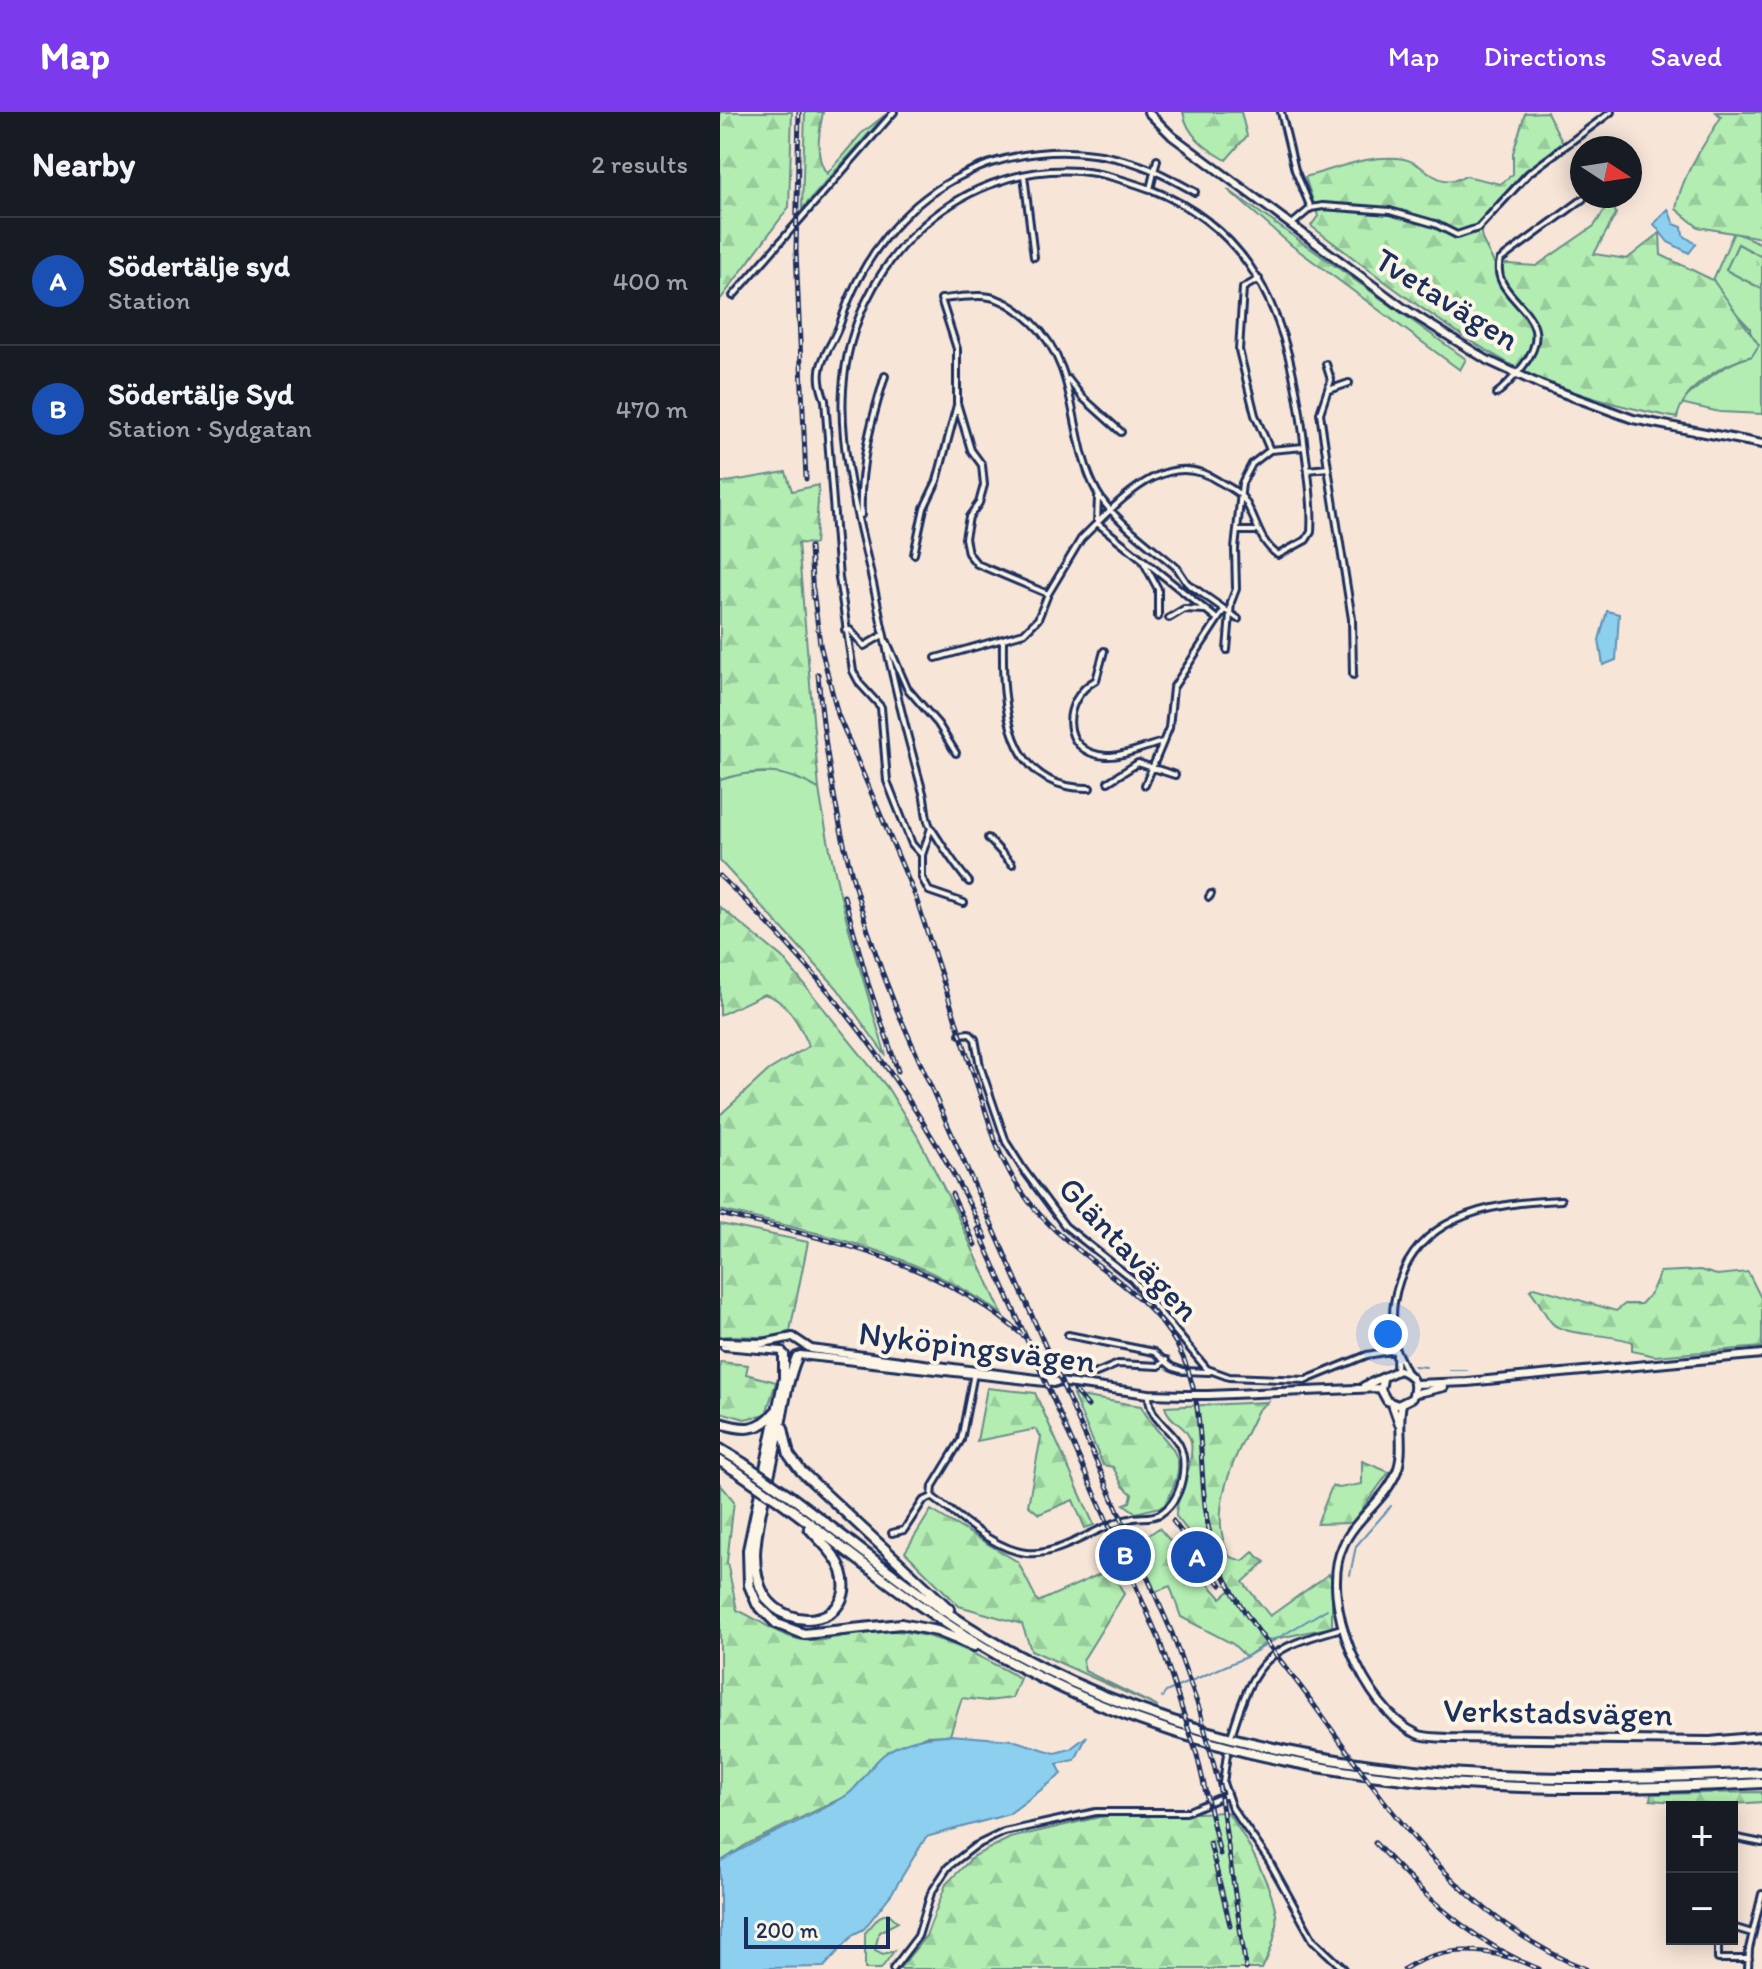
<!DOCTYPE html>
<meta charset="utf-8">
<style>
:root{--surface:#171b24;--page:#242831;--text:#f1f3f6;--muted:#9ea1a6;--line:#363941;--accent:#7c3aed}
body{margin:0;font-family:Itim,sans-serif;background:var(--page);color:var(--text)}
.controls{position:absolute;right:24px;bottom:24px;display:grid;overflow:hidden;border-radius:0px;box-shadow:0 4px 20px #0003}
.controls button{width:72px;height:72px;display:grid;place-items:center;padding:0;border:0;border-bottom:2px solid var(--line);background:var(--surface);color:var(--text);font:40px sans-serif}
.compass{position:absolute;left:850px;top:24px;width:72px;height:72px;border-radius:50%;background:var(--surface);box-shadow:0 4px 20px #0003;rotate:102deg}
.scale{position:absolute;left:24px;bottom:20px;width:146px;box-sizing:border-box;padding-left:8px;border:4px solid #1b2f5e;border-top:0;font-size:22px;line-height:28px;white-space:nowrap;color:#1b2f5e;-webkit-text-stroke:6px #fcf5e5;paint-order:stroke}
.you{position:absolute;left:668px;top:1222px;width:28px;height:28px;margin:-20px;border:6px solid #fff;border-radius:50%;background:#1a73e8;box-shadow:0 0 0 12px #1a73e833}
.badge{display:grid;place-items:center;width:52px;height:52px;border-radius:50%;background:var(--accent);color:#fff;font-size:26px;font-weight:700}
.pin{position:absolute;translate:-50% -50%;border:4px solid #fff;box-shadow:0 2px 8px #0006}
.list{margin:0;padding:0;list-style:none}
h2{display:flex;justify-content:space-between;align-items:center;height:104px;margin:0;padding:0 32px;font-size:34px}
h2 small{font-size:26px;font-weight:400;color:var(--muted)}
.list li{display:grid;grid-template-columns:52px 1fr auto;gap:24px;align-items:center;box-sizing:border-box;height:128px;padding:0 32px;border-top:2px solid var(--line)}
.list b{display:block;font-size:30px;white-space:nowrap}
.list p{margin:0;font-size:26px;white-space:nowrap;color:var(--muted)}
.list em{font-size:26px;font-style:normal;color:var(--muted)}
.map{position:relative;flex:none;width:1042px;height:1857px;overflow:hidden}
header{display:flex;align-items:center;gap:48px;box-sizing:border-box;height:112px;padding:0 40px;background:var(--accent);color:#fff}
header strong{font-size:38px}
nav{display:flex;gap:44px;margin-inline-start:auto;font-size:28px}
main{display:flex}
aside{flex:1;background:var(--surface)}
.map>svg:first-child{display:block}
.grass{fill:#b3edb2;stroke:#678e88;stroke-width:2}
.forest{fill:url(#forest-firs);stroke:#678e88;stroke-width:2}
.park{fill:url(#park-tufts);stroke:#678e88;stroke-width:2}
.water{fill:#8ccfee;stroke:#5f8fb4;stroke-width:2}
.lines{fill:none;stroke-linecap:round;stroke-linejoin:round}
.stream{stroke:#5f8fb4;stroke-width:2}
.minor-casing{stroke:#1b2f5e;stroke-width:10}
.secondary-casing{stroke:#1b2f5e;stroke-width:12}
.motorway-casing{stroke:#1b2f5e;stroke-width:14}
.minor{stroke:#fcf5e5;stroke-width:4}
.secondary{stroke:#fcf5e5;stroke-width:6}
.motorway{stroke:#fcf5e5;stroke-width:8}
.rail-casing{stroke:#1b2f5e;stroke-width:5}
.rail{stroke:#fcf5e5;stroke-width:2;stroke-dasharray:6;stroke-linecap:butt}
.secondary-bridge-casing{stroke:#1b2f5e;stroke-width:12;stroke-linecap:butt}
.motorway-bridge-casing{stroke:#1b2f5e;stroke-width:14;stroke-linecap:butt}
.secondary-bridge{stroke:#fcf5e5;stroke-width:6}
.motorway-bridge{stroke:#fcf5e5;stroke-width:8}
.labels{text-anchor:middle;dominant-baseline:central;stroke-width:8;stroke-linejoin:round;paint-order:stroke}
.street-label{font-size:34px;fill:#1b2f5e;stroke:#fcf5e5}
</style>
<header>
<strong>Map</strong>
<nav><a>Map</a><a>Directions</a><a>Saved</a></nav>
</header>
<main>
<aside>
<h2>Nearby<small>2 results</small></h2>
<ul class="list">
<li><span class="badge" style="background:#1a4fb4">A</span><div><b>Södertälje syd</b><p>Station</p></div><em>400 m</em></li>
<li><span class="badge" style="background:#1a4fb4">B</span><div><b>Södertälje Syd</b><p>Station · Sydgatan</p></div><em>470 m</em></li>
</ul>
</aside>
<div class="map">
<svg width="1042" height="1857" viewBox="0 0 1042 1857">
<defs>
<pattern id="forest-firs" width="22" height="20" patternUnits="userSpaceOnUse" patternTransform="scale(2)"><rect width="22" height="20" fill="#b3edb2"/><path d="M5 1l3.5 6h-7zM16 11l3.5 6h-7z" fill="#99cc9c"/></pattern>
<pattern id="park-tufts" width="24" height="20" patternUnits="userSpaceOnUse" patternTransform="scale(2)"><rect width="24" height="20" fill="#b3edb2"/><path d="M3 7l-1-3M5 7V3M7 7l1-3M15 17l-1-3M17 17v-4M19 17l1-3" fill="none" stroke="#99cc9c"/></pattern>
</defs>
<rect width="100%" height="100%" fill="#f7e6d8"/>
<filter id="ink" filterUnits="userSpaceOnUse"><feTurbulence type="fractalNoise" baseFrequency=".0125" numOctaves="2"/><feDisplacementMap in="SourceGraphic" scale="16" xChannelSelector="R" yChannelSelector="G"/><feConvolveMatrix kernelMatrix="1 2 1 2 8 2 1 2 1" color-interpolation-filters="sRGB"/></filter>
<g filter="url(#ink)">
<path class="grass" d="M1014 120 1042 132V145L1018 132 1006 158 1042 177V302L1000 300 960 291C983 270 1002 252 1032 244L1030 216 1007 192 993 168Z
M67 660 99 677C113 769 139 855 166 944L117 876 0 749V668L20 662Z
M168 1801 178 1810 159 1820 155 1838 163 1842 174 1839 161 1857H145V1821L159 1805Z"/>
<path class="forest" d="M0 0H72L69 95 0 188Z
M85 0H103C99 21 94 44 107 62L141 22 165 3 82 97Z
M463 0H521L527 24 506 48C487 37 467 24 463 0Z
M827 0 843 31 804 60 759 110 762 127 774 151 816 154 874 114 892 87 896 102 874 142 907 147 940 121 941 143 993 168 1039 233 1032 244C1002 252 964 274 957 306 903 295 843 281 793 254 721 214 656 163 591 114L598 104 585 65C616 57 651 41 684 47 708 52 715 79 746 64L780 72 793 62V41L805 1Z
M996 0H1042V126L978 115 956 97C962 61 984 34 1001 5Z
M507 77 746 247 740 258 571 133Z
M66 360 72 379 99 373 95 432 78 431 99 677C65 657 38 656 0 668V371Z
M0 795 62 845 167 975 198 1025 234 1096 282 1202C195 1139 102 1122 0 1098V1003L49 958 89 934C80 913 67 888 44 882L0 903Z
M0 1112 88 1130 70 1219C47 1231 24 1221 0 1225Z
M980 1158 997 1163 1028 1160 1042 1188V1235L935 1244 912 1239V1230C890 1221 843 1224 832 1211 823 1201 819 1188 810 1178L815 1175 896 1199 905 1192H921L931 1181 940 1160Z
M0 1250 28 1253 26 1262 56 1270 46 1302 25 1307 0 1300Z
M267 1276 315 1281 374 1413 365 1416 353 1388 319 1402 308 1393 321 1325 316 1317 257 1329Z
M353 1283 421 1294C443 1338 478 1335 444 1394L416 1401 404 1392 410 1390 412 1382 403 1374 393 1355 383 1353Z
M548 1290 538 1298C518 1340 484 1398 510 1445L523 1449 533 1440 545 1450 523 1470 550 1504 609 1462 612 1466V1515L550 1528 526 1545 513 1532 461 1505 450 1474 435 1480 413 1434 439 1416 501 1486 513 1476 456 1404C454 1389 475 1355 471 1330 468 1314 449 1310 445 1295Z
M642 1349 669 1360 632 1411 597 1412 612 1374 619 1376 642 1372Z
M0 1372 14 1389 7 1450 17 1498C39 1507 59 1525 83 1528 106 1531 128 1521 150 1519 207 1514 252 1540 300 1566L292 1586 267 1589 242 1586 230 1623 205 1624 160 1646 130 1682 27 1732 0 1750Z
M211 1398 298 1450 318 1490 391 1457 404 1482 363 1548 365 1559 438 1595 311 1538 302 1512 239 1494 185 1440Z
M1042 1680V1690L1000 1693 930 1688 931 1682Z
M507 1700C525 1723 548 1767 555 1796 560 1817 551 1839 542 1857H179L206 1824 226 1772 254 1744 290 1726 384 1704Z"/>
<path class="park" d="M1018 132 1042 145V177L1006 158Z"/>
<path class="water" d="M948 97 954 112 962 115 963 123 976 132 969 141 948 130 934 112Z
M887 499 899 502 896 548 883 553 879 528Z
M230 1623 292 1628 335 1641 350 1637 367 1624 355 1648 337 1652 342 1662 289 1702 206 1725 172 1781 144 1817 134 1822 104 1855 0 1857V1750C40 1724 87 1709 127 1683 138 1675 147 1660 156 1650 174 1629 204 1624 230 1623Z"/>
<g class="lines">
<path class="stream" d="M694 1254 706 1255
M730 1258H747
M630 1463 636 1434 671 1394
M442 1585 446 1580 526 1545 607 1497"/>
<defs>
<path id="minor" d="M561 0 575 58 591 96
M304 63 314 145
M571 113 591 96 603 94 670 99 715 112 737 123 758 116 809 61 891 0
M539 167 523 176 519 238 535 303 550 338 584 335
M13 184 174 0
M606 252 611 268 600 301 608 356
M348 267 362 285 401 320
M609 278 629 271
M776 282C787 274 794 265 803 254 845 201 768 189 780 148L863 87
M587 358 608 356 632 507 633 563
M378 385 377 411C410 378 452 338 498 369 505 373 518 379 523 386 537 406 537 428 558 443L586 428 591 420C593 388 587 355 583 322 569 214 540 120 430 77
M141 403C139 354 151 310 165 264
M519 419H535
M194 442 204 396 217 369 237 293
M423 449 438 477V505
M449 506 464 497 485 498
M496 506 377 411 361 427 328 482 257 452 248 441 245 426 249 405 259 391 264 373 262 353 251 338 237 291V237L221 187C237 186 255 182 270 185 286 188 300 199 312 210 361 257 347 325 377 380 391 406 434 436 457 456L467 471 518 507
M125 518H130L144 534 163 523
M283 529C282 594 287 678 370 676
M167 530 187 576 218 612 236 641
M507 538 511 490 516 477 515 437 522 371 532 352 550 338
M384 539 376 568C341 587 339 641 386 644 403 645 426 634 443 630
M216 546 304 521 318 507 328 482
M388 670 418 651 455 663
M425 673 449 616 453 576 504 498
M268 726 292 752
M202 743 211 716
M249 770C234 753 223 734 211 716 205 708 206 691 203 681 187 624 173 568 161 510 148 438 118 351 123 277 131 155 233 51 359 59 384 61 407 69 430 77L437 48
M489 785 491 782
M244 791 209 779 202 766V743L192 732 167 669 161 595 140 572 133 559 119 466 105 288C90 251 110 242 121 209 162 82 283 11 414 51 436 58 455 69 475 80
M240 922 249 921 255 927 260 954 286 1030 303 1057 345 1114 412 1167 487 1257 509 1265 586 1268 647 1243 676 1238
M348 1223 434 1240 452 1255 463 1259 489 1260
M677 1240 687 1261
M676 1258C678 1236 670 1214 674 1191 688 1103 769 1091 841 1088
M254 1261 241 1328 213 1374 212 1385C238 1403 273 1437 306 1441 341 1445 376 1413 410 1407 420 1404 430 1407 440 1402 454 1393 461 1377 463 1361 469 1316 428 1318 429 1282
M374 1262 398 1252 439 1254 446 1248
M172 1421 184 1418 203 1389 212 1385
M512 1621C535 1546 547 1537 622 1516
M507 1642 503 1671 512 1696 548 1747 593 1828 624 1857
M1012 1725 1042 1731
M1012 1815 1032 1821
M998 1827V1847H1029
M173 1857 198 1824 211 1781 228 1755 255 1734 284 1720 376 1700H466L506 1683
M1028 1857 1029 1837 1042 1782"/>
<path id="secondary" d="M428 0 452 24 682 195 767 248 821 273 913 307 1042 332
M0 1230 43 1231 73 1225 91 1237 429 1282
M4 1234 62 1239
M80 1243 334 1271
M695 1272 747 1270 1042 1242
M644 1274 679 1258C694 1263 697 1272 692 1286L678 1293 667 1289 661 1278 663 1267
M429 1282 465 1283
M693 1282 724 1275
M488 1283 661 1276
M672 1292 679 1312
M682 1292C677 1313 685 1339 677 1359 666 1388 635 1406 623 1434 598 1487 644 1598 697 1622 705 1626 717 1625 727 1626L990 1629 1042 1624"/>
<path id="motorway" d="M64 1243V1266L28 1438 29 1473 37 1492 57 1512 84 1522 181 1512 217 1519 254 1534
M77 1245C66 1271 63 1301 57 1328 50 1365 37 1404 35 1442 35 1456 37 1470 44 1483 70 1524 138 1510 122 1459 116 1442 100 1429 89 1416
M0 1311C22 1318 40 1320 55 1300
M63 1316 69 1343 81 1359 229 1497
M0 1337 23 1351
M0 1349 18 1360
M66 1381C139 1435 208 1494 288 1538 523 1668 780 1675 1042 1661
M60 1389C134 1443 203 1502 283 1546 521 1678 776 1685 1042 1671"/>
</defs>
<use href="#minor" class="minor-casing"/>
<use href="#secondary" class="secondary-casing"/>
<use href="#motorway" class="motorway-casing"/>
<use href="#minor" class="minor"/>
<use href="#secondary" class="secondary"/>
<use href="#motorway" class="motorway"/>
<defs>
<path id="rail" d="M79 0 76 138 86 367
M90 435 93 486
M93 477 100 532 118 603 196 786 277 1034C290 1066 309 1094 335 1118 377 1157 427 1181 457 1233 493 1299 472 1372 495 1440 512 1493 553 1537 586 1582 664 1689 737 1806 866 1857
M98 562C108 680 132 788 177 898L452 1521 480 1599 499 1673 526 1857
M0 764C111 869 201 988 266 1126
M124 784 148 871 178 959
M232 1082 255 1133
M0 1102C110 1128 221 1149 307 1227
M258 1117 439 1527 477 1643 500 1742
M355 1279 368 1294
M453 1409 501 1473
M490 1731 510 1813
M655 1731C698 1777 742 1821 799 1848
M684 1857C728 1830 774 1836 819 1857"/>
</defs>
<use href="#rail" class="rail-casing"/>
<use href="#rail" class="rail"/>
<defs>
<path id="secondary-bridge" d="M465 1283H488"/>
<path id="motorway-bridge" d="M23 1351 66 1381
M18 1360 60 1389"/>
</defs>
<use href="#secondary-bridge" class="secondary-bridge-casing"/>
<use href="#motorway-bridge" class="motorway-bridge-casing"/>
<use href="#secondary-bridge" class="secondary-bridge"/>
<use href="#motorway-bridge" class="motorway-bridge"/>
</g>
</g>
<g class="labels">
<g class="street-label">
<text transform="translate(727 187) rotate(32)">Tvetavägen</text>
<text transform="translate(409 1137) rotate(46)">Gläntavägen</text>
<text transform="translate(257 1235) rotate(7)">Nyköpingsvägen</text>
<text transform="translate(838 1600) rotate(1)">Verkstadsvägen</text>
</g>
</g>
</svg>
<div class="controls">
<button>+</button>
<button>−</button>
</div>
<svg class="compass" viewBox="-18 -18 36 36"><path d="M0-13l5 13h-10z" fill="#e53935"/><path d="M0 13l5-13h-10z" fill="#9ea1a6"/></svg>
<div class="scale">200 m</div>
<div class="you"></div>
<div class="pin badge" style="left:477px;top:1445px;background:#1a4fb4">A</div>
<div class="pin badge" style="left:405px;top:1443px;background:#1a4fb4">B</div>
</div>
</main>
